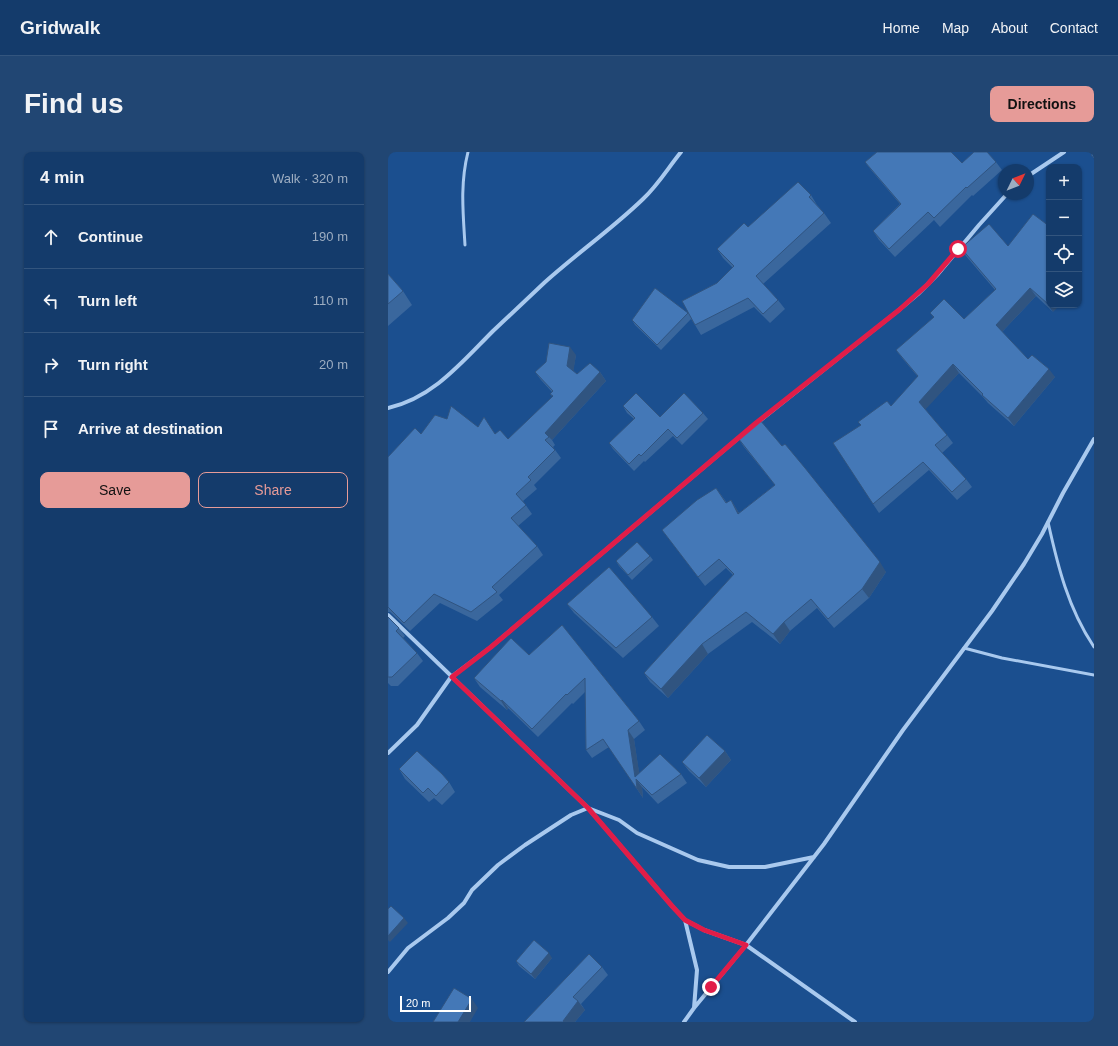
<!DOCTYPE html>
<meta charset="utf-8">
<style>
:root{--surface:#143b6b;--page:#214673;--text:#f1f3f6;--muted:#9dadc1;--line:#33557e;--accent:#e69b98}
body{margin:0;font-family:Helvetica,sans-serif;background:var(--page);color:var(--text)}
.controls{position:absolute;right:12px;top:12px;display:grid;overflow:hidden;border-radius:8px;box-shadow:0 1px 3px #0004}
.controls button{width:36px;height:36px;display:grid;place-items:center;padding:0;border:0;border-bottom:1px solid var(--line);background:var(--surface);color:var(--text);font:20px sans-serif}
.compass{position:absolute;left:610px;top:12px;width:36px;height:36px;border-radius:50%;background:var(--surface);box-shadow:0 1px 3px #0004;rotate:47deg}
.scale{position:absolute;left:12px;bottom:10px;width:71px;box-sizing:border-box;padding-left:4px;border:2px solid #fff;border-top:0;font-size:11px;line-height:14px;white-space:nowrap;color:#fff;-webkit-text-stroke:3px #1b4f8f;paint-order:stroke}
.stop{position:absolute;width:12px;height:12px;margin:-9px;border:3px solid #e11d48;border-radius:50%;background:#fff}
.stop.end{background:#e11d48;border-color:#fff;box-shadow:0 1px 4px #0008}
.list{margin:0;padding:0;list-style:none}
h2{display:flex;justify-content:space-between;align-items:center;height:52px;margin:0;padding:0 16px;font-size:17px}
h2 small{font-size:13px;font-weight:400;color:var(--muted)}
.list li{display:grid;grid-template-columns:26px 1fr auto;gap:12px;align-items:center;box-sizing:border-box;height:64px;padding:0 16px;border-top:1px solid var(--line)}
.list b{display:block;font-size:15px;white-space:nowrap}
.list em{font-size:13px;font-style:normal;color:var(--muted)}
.actions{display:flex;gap:8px;padding:12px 16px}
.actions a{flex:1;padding:9px 0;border:1px solid var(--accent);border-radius:8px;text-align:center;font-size:14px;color:var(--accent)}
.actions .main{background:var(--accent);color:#111}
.icon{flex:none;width:22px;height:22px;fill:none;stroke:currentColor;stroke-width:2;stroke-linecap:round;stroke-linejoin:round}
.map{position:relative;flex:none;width:706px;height:870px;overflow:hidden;border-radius:8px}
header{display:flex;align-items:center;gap:24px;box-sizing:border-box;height:56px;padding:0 20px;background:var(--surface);border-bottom:1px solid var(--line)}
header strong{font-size:19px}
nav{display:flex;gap:22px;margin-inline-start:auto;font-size:14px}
.intro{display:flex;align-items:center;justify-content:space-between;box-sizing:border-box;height:96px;padding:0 24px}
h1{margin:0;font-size:28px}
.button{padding:10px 18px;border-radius:8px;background:var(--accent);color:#111;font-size:14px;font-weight:700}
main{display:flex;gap:24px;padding:0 24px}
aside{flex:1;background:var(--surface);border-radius:8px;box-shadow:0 1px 3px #0004}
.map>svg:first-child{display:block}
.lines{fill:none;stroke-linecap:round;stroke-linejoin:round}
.lane{stroke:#a9c9ee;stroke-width:3}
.street{stroke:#a9c9ee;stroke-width:4}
.wall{fill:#3a679d}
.shaded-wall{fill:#305480}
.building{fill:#4478b7;stroke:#305480}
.route{stroke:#e11d48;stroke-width:5}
</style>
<header>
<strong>Gridwalk</strong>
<nav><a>Home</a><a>Map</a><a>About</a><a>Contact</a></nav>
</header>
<div class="intro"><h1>Find us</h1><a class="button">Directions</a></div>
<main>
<aside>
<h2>4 min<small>Walk · 320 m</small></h2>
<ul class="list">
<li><svg class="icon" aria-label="ahead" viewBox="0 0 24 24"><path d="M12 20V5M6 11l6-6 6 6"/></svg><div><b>Continue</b></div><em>190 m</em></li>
<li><svg class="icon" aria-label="left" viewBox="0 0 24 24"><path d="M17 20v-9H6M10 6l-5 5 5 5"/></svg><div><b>Turn left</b></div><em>110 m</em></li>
<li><svg class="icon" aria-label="right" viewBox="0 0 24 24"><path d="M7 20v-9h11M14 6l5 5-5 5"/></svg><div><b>Turn right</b></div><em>20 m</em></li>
<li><svg class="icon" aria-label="arrive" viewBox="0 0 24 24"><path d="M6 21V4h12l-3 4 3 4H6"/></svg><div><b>Arrive at destination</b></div></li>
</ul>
<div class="actions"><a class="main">Save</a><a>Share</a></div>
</aside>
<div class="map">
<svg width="706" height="870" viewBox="0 0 706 870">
<rect width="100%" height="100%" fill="#1b4f8f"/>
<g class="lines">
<path class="lane" d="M77 93C75 60 72 32 80 0
M660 370C670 415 680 456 706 495
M576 496 614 506 706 523"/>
<path class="street" d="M640 24 676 0
M0 256C45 246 74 210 105 179 122 163 139 147 156 131 188 102 224 77 255 47 270 33 280 16 293 0
M369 271 511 158 530 142 550 122 591 73 619 42
M0 463 200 656 284 754 297 768 316 778 358 793 467 870
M0 601 29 573 63 525 103 495 354 283
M297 768 309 818 306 856
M0 820 20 796 60 766 76 751 84 738 110 713 137 693 183 663 200 656 231 668 249 681 310 708 341 715H377L426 705
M296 870 306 856 358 793 436 692 515 578 604 459 636 412 654 382 675 341 706 287"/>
</g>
<path class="wall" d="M477 10 574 11 608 10 614 18 585 44 584 43 552 75 546 68 507 105 491 88 485 79 512 52 483 18Z
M423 43 429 53 436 61 443 71 375 132 390 148 397 157 382 171 366 155 313 183 307 173 303 167 273 198 247 173 244 168 300 161 345 116 335 106 329 97 360 75Z
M620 94 665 160 648 144 614 180 640 207 667 225 626 274 600 251 595 245 571 221 537 257 559 283 565 291 554 301 578 327 584 335 569 348 541 318 491 361 485 352 503 254 530 225 514 206 508 198 546 166 542 161 576 167 607 138 578 104 573 96Z
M0 122 15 139 24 153 0 174Z
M188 203 185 219 189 222 212 220 218 229 164 288 167 293 165 295 173 306 146 333 149 337 135 349 144 362 130 374 149 394 155 403 111 443 115 448 89 469 52 451 22 479 2 460H0V305L33 282 90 275 120 287 165 245 162 242 164 240 153 228 147 220Z
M235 254 272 265 315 261 320 267 294 293 285 284 257 310 256 309 246 319 225 297 221 291 246 267 239 261Z
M350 286 498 420 481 446 446 476 429 456 402 479 392 492 364 470 320 502 280 546 262 530 256 521 345 423 338 416 317 434 274 378 328 336 339 351 343 348 351 361 387 333 356 295Z
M262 404 265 408 244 428 231 414 228 409Z
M179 452 264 465 271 474 235 506 186 461Z
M0 465 11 476 17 484 15 486 29 501 35 509 10 534H3L0 531Z
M174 473 251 569 257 578 246 587 251 621 293 622 299 631 270 652 254 635 255 646 221 595 204 606 198 598 197 540 185 552 184 551 150 585 120 556 119 558 92 535 86 526 141 503Z
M337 599 343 608 318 635 301 619 294 610Z
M11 617 61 630 67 640 54 653 46 646 41 650 17 627Z
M164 806 147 827 131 814 128 809Z
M214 815 220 823 193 852 197 858 187 870H136Z"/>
<path class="shaded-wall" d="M642 136 648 144 613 181 608 173Z
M661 151V153H672L665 160 660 152Z
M182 195 188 203 185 222 179 214Z
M565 212 571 221 537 258 531 250Z
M661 217 667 225 626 274 620 266Z
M212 220 218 229 164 288 157 281Z
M343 348 349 358 357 371 350 362Z
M492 410 498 420 481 446 474 437Z
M396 470 402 479 392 492 385 482Z
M314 492 320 502 280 546 273 537Z
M114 548 120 556 119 558 113 549Z
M240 578 246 587 253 632 247 625Z
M337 599 343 608 318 635 311 626Z
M248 627 254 635 255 646 249 637Z
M16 766 20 771 2 790 0 788V784Z
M161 801 164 806 147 827 143 822Z
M84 847 90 856 82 870H70Z
M190 849 197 858 187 870H175V869Z"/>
<path class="building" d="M489 0H563L574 11 586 0H599L608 10 579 36 578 35 546 66 540 60 501 97 485 79 513 52 477 10Z
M706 0V6L703 3Z
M410 30 423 43 421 45 436 61 368 124 390 148 375 162 360 146 307 173 294 149 329 131 346 114 329 97 356 71 360 75Z
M645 62 661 74V151L660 152 642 136 608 173 640 207 644 203 661 217 620 266 594 243 595 242 565 212 531 250 559 283 547 293 578 327 564 340 535 310 485 352 445 291 473 273 470 270 499 249 503 254 530 224 508 198 546 165 542 161 556 147 576 167 608 137 573 96 601 72 620 94Z
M0 122 15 139 0 152Z
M267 136 300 161 269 193 244 168Z
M161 191 182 195 179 214 189 222 202 211 212 220 157 281 161 285 157 288 167 298 140 325 143 328 128 342 138 353 123 366 149 394 104 435 109 440 83 460 46 442 16 471 0 455V305L27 276 33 282 47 263 59 267 63 254 90 275 96 265 107 282 112 278 120 287 165 244 162 242 165 239 147 220 158 210Z
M248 241 272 265 296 241 315 261 289 286 280 277 253 304 251 302 241 312 221 291 247 266 235 254Z
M372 268 394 294 397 292 417 316 492 410 474 437 440 467 423 447 396 470 385 482 358 460 314 492 273 537 256 521 346 422 331 407 310 425 274 378 309 348 328 336 338 351 343 348 350 362 387 333 350 286Z
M249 390 262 404 240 423 228 409Z
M221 415 264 465 228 496 179 452Z
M0 465 11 476 8 479 29 501 4 525H0Z
M174 473 251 569 240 578 247 625 272 602 293 622 264 643 248 627 249 637 215 587 198 598 197 526 179 543 178 542 144 577 114 548 113 549 86 526 123 486 141 503Z
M319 583 337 599 311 626 294 610Z
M29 599 54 622 61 630 48 644 40 636 35 641 11 617Z
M3 754 16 766 0 784V757Z
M146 788 161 801 143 822 128 809Z
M201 802 214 815 185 845 190 849 175 869 176 870H136Z
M66 836 84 847 70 870H45Z"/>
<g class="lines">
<path class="route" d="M323 835 358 793 316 778 297 768 284 754 200 656 64 525 103 495 368 271 511 158 540 132 570 97"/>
</g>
</svg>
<div class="controls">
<button>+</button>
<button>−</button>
<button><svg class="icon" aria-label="locate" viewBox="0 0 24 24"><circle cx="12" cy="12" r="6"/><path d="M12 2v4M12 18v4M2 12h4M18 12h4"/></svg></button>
<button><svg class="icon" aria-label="layers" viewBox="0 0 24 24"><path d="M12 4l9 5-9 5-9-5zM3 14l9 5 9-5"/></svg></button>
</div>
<svg class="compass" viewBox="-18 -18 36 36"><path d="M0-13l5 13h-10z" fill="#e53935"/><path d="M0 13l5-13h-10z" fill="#9dadc1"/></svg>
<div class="scale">20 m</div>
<div class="stop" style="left:570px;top:97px"></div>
<div class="stop end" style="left:323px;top:835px"></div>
</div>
</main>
